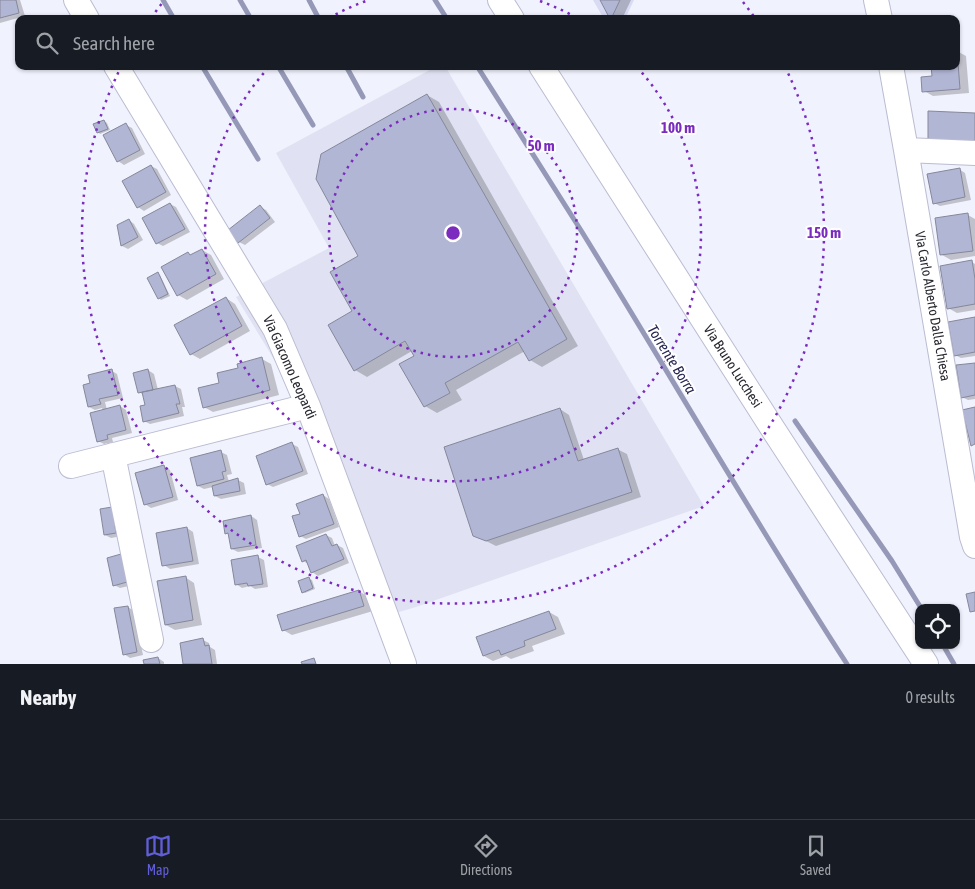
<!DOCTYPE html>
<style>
:root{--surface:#171b24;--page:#20242c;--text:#f1f3f6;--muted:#9ea1a6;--line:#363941;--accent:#615fd8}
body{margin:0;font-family:"Asap Condensed",sans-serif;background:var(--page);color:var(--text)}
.controls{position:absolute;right:15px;bottom:15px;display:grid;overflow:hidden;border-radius:10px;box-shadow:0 1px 4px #0004}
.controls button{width:45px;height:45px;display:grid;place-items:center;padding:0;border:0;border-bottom:1px solid var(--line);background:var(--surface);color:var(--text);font:25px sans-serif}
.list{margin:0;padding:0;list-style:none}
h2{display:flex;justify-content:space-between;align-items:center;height:65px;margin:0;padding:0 20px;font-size:21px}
h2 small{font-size:16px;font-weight:400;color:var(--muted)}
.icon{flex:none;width:28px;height:28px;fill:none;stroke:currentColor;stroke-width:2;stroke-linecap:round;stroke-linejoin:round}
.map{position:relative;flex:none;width:975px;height:664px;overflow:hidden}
.search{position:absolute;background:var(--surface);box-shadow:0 1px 4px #0004;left:15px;right:15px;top:15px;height:55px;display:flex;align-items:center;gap:12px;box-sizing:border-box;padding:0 18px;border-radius:10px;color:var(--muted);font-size:19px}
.sheet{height:155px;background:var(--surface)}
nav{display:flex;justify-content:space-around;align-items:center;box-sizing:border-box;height:70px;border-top:1px solid var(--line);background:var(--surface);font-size:14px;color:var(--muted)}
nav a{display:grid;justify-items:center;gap:2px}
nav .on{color:var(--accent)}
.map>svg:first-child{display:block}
.built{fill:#e0e2f3}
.green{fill:#d8dbf3}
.shadow{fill:#0003}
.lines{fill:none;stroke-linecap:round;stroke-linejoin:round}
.stream{stroke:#9599b7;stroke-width:5}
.building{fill:#b2b6d5;stroke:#85889a}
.minor-casing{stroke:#babcd0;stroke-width:26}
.minor{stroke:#fff;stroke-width:24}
.ring{fill:none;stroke:#7b2cbf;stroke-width:2.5;stroke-dasharray:2.5 5}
.labels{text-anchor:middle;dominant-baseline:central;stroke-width:4;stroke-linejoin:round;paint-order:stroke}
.street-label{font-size:14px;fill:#292a31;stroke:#fff}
.water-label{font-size:15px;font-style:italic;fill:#262751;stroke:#fff}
.centre{fill:#7b2cbf;stroke:#fff;stroke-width:2.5}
.ring-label{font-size:15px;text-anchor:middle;font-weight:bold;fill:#7b2cbf;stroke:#fff;stroke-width:4;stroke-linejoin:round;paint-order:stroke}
</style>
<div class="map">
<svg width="975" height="664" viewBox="0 0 975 664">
<rect width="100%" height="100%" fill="#f0f2fe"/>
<path class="built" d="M437 66H445L704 506 416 607 379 618 289 384 236 297 329 248 276 153Z"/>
<path class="green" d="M593 0H634L625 19H604Z"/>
<path class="shadow" d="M0 0H20L25 16 0 23Z
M601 0H631L622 19 612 18Z
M957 51 966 56 969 93 933 96 924 91 933 78 956 66Z
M427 95 439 102 578 346 542 367 530 360 525 351 456 390 462 400 437 413 425 406 401 364 416 356 412 351 367 377 355 370 354 312 360 256Z
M104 121 107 123 110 130 100 134 98 132Z
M126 125 132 128 145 154 124 165 118 161Z
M151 166 157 169 171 195 144 211 138 207Z
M959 169 965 173 971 200 940 206 934 203Z
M170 204 176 207 190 232 163 246 157 243Z
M260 207 266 210 275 222 245 245 239 242Z
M968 215 975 219V256L951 260 942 255Z
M129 220 134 224 143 240 128 249 122 246 119 226Z
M202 250 211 255 224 279 187 300 178 295 188 254 192 256Z
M972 262 975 264V310L957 313 948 308Z
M158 274 160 275 170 296 161 300 159 298Z
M226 298 235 304 250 331 200 359 191 354Z
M975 318V356L961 358 955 355Z
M262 359 271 364 279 395 213 412 204 407 221 383 240 369Z
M975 364V399L968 400 962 397Z
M148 370 154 374 158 390 175 386 181 389 185 407H182L184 416 150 424 144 421 147 406 144 395 139 392Z
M112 371 117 374 123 398 105 402 107 410 120 406 126 410 132 433 112 438 113 442 104 444 98 441 103 411 102 408 95 410 89 407 91 384Z
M560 409 569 415 584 460 617 449 627 454 641 497 496 546 474 535Z
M292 444 298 447 308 474 273 487 267 484Z
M221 452 227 455 232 474 227 475 229 482 238 480 244 483 246 494 221 499 215 496 213 487 204 489 198 486 192 459Z
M164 466 170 470 178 500 151 508 145 504Z
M323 495 329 499 339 527 306 539 300 536 301 514Z
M112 509 122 536 111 538 105 535Z
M251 516 257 520 262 548 238 552 232 549 230 535 226 533Z
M187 528 193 532 199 564 170 569 164 565Z
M326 535 332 538 335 546 337 545 343 548 349 563 318 576 312 572 310 565 303 561Z
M121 556 127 559 133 585 120 588 114 585Z
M258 557 264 560 268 587 255 589 250 586 242 588 236 584Z
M185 577 194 583 202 625 175 630 166 625Z
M309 579 312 580 315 589 305 593 303 592Z
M359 591 368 597 373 611 292 635 283 630Z
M128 607 134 611 143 655 130 658 124 654Z
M549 612 558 617 565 634 532 646 534 651 511 659 506 656 493 661 484 656Z
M203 640 209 643 210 647 215 650 217 664H185Z
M158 658 164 662V664H145Z"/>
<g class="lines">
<path class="stream" d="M163 0 174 19
M240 0 251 19
M309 0 319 19
M435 0 447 19
M202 66 258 159
M278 66 313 125
M346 66 363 97
M477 66C512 122 547 177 582 232 671 376 755 522 847 664
M795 421 892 561 921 608
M943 645 954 664"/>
</g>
<path class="building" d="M0 0H16L19 13 0 18Z
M600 0H620L611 19H610Z
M956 50H957L960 89 922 92 921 77 932 76 931 66H956Z
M427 94 567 339 529 361 518 342 445 383 450 393 424 407 399 364 414 356 405 341 354 371 328 325 352 311 330 272 358 256 316 179 321 154Z
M928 111 975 113V142L928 141Z
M104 120 108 129 97 133 93 124Z
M126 123 140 150 117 162 103 135Z
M151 165 166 192 137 208 122 181Z
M960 168 965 197 933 204 927 174Z
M170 203 185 229 156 244 142 218Z
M260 205 270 218 238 243 228 230Z
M968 213 973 251 940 255 935 218Z
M129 219 138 237 121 246 117 225Z
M202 249 216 274 177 296 161 267 188 252 190 255Z
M972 260 975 279V304L947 309 940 266Z
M158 272 168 294 158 299 147 278Z
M226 297 242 326 190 355 174 325Z
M975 317V352L954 356 948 322Z
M262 357 270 390 203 408 198 388 219 383 217 373 238 368 237 364Z
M975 363V395L961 398 956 365Z
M112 369 118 395 99 399 101 404 88 407 83 385 90 383 88 375Z
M148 369 153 390 138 393 133 373Z
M175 385 180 404H176L179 413 143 422 140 406 145 405 142 392Z
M120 405 126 430 107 435 108 439 97 442 90 413Z
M975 407V444L971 446 962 410Z
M560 408 578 461 618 448 632 492 486 541 473 536 444 447Z
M292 442 303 471 266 485 256 456Z
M221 450 226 471 222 472 224 479 197 486 190 458Z
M164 465 173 497 144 505 135 473Z
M238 478 240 491 214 496 212 486Z
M323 494 334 524 299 537 292 516 300 514 296 504Z
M112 507 116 533 104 535 100 509Z
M251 515 256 545 231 549 228 533 225 534 223 521Z
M187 527 193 561 162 566 156 533Z
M326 534 332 546 337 544 344 559 311 573 306 560 302 562 296 546Z
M121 554 127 582 113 586 107 558Z
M258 555 263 584 248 586 247 583 235 585 231 560Z
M186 576 193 620 165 625 157 581Z
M309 577 313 588 302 593 298 581Z
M359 590 364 606 282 631 277 615Z
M975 592V611L970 612 966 594Z
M128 606 137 652 123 655 114 608Z
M549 611 556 629 524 641 525 646 501 655 499 650 483 656 476 637Z
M203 638 205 646 209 645 212 664H183L180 643Z
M158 657 160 664H144L143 660Z
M314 658 316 664H302L301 662Z"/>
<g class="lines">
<defs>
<path id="minor" d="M76 0 87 19
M500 0 512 19
M876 0 880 19
M116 66 275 329 308 406 404 664
M541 66 771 426 926 664
M891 66 906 150 972 537 975 546
M906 150 975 153
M113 455 151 640
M71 466 308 406"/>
</defs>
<use href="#minor" class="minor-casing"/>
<use href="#minor" class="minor"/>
</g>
<g class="ring">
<circle cx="453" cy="233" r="124"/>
<path d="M329 18A248 248 0 0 1 366 1M540 1A248 248 0 0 1 577 18M637 67A248 248 0 1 1 269 67"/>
<path d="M151 18A371 371 0 0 1 163 2M743 2A371 371 0 0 1 755 18M785 67A371 371 0 1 1 121 67"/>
</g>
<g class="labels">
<g class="street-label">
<text transform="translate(933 306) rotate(80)">Via Carlo Alberto Dalla Chiesa</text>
<text transform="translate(733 366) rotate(57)">Via Bruno Lucchesi</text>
<text transform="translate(290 367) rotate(66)">Via Giacomo Leopardi</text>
</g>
<g class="water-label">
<text transform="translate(672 359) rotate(58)">Torrente Borra</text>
</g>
</g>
<circle cx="453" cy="233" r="8" class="centre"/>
<g class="ring-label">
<text x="678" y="133">100 m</text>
<text x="541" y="151">50 m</text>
<text x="824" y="238">150 m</text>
</g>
</svg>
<div class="controls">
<button><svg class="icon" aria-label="locate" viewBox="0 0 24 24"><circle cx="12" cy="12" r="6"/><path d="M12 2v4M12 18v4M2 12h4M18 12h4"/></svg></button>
</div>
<div class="search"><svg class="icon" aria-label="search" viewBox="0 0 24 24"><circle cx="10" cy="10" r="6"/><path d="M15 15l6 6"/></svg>Search here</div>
</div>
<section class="sheet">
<h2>Nearby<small>0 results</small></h2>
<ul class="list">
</ul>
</section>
<nav>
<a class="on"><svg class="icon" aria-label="map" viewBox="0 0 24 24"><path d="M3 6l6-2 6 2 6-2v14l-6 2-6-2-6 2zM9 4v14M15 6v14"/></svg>Map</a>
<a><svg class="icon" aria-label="directions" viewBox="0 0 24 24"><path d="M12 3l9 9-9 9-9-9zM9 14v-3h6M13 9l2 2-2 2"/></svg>Directions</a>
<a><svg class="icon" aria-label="saved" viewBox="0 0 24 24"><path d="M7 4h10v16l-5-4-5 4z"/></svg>Saved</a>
</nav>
